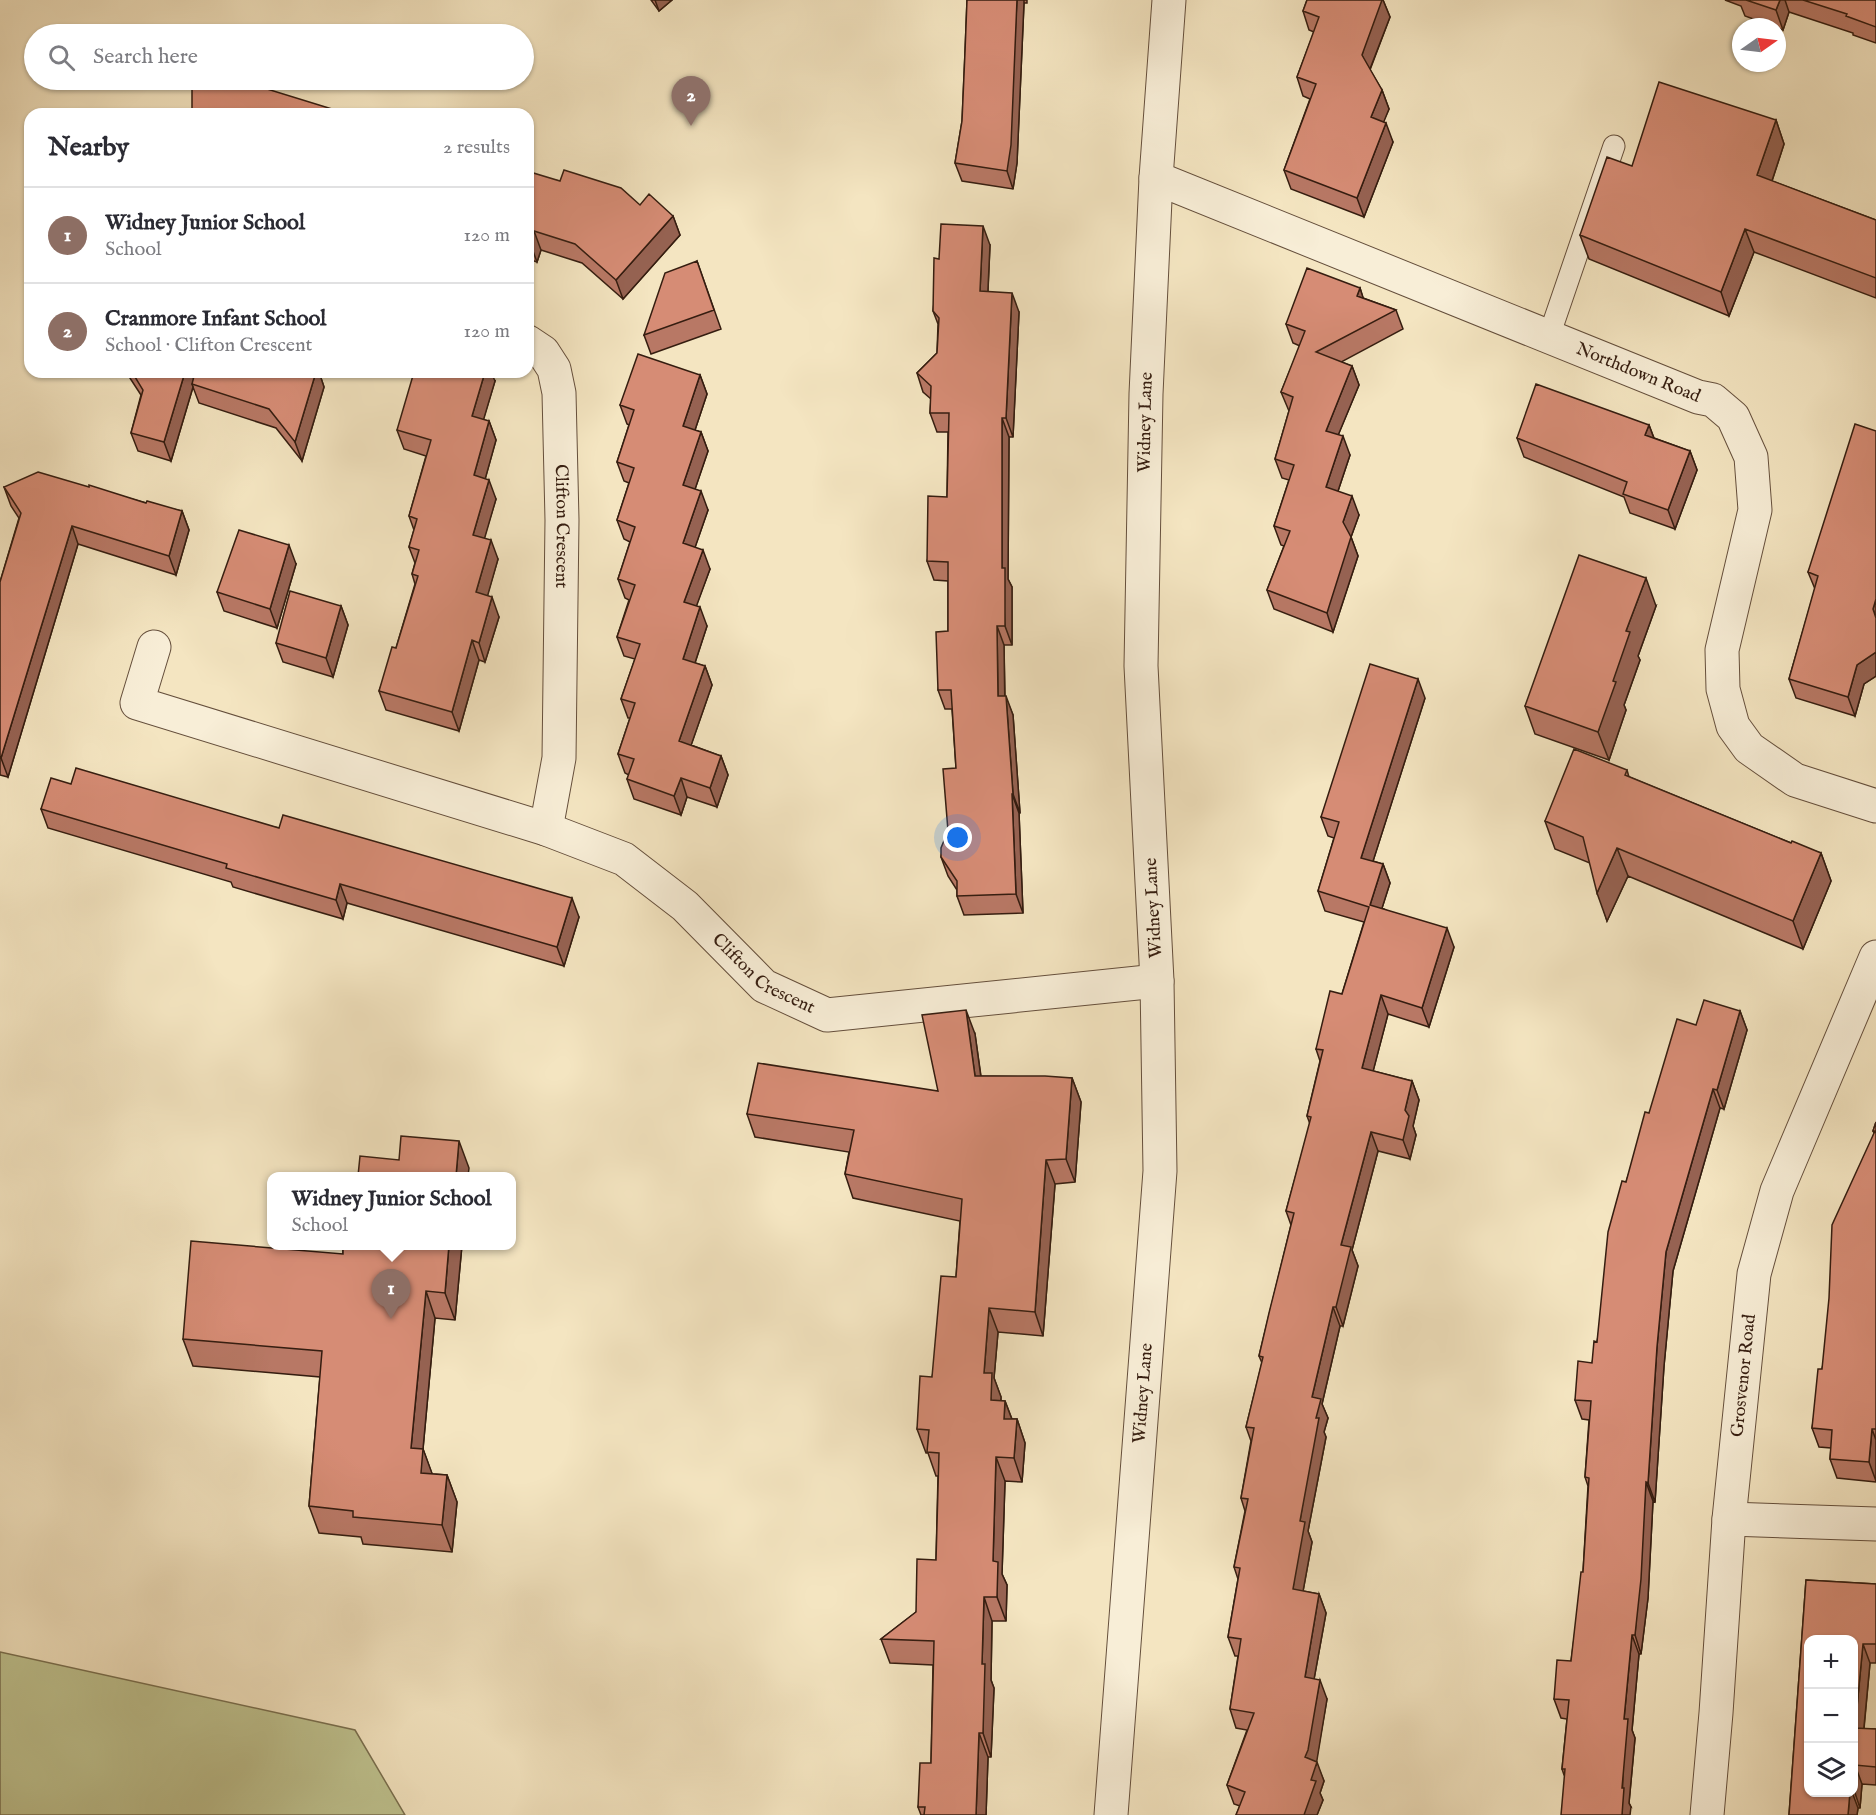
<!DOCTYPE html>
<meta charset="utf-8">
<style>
:root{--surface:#fff;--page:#f7f7f7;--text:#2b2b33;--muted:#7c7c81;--line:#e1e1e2;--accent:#0b8043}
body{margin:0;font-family:"IM FELL English",serif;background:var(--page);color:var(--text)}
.controls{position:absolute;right:18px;bottom:18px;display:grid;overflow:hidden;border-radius:12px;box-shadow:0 2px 4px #0004}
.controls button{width:54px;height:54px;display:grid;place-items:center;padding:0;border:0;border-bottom:2px solid var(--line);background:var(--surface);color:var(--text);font:30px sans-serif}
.compass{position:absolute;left:1732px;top:18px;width:54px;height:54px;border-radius:50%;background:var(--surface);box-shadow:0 2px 4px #0004;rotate:76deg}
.you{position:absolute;left:958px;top:838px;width:21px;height:21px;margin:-15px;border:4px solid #fff;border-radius:50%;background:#1a73e8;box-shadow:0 0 0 9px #1a73e833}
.badge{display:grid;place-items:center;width:39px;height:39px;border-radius:50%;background:var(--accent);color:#fff;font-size:20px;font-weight:700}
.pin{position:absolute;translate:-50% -50px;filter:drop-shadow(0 2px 3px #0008)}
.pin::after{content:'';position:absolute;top:32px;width:21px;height:18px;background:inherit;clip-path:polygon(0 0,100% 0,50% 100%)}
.popup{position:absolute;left:267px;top:1172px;width:249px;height:78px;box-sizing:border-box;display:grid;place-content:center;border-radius:12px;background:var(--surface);filter:drop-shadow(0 2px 4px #0005);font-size:20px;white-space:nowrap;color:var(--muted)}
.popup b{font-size:22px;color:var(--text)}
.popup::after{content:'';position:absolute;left:50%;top:100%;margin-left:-12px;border:12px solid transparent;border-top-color:var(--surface)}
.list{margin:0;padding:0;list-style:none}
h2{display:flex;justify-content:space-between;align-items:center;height:78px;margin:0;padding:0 24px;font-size:26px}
h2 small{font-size:20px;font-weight:400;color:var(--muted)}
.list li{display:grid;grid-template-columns:39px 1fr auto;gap:18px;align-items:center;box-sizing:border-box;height:96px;padding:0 24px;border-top:2px solid var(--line)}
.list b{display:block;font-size:22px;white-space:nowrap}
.list p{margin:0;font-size:20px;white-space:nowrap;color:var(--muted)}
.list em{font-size:20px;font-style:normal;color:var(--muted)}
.icon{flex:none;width:33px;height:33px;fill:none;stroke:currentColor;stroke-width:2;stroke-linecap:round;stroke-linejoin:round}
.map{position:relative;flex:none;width:1876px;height:1815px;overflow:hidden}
.search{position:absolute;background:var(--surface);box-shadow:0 2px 4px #0004;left:24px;top:24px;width:510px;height:66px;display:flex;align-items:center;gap:15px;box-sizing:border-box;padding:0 21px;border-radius:33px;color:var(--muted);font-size:22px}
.panel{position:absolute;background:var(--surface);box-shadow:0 2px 4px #0004;left:24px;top:108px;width:510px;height:270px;border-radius:18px}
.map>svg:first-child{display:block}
.green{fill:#bfc390;stroke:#7a7050;stroke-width:1.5}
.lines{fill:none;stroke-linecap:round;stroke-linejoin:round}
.service-casing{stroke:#654f3c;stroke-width:23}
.minor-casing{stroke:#654f3c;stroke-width:35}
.tertiary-casing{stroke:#654f3c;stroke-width:35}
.service{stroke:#f8eed7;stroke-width:21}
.minor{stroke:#f8eed7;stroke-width:33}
.tertiary{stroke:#f8eed7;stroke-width:33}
.wall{fill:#b87865;stroke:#351d10;stroke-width:1.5;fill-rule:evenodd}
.shaded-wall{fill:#966252;stroke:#351d10;stroke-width:1.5}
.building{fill:#d68c75;stroke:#351d10;stroke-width:1.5}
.labels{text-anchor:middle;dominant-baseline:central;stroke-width:5;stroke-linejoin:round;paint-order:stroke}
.street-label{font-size:18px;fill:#351d10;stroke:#f8eed7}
</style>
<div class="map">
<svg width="1876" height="1815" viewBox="0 0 1876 1815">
<rect width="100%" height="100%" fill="#f4e5c1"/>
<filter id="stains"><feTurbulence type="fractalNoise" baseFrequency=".00333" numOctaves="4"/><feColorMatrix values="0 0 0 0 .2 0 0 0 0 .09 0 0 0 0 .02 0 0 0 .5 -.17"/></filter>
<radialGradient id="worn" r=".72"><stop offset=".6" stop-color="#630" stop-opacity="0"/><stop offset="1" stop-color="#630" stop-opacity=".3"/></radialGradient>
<path class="green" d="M0 1652 355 1730 405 1815H0Z"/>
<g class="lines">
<defs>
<path id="service" d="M1549 336 1614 146"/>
<g id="minor">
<path id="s1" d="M1156 178 1698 397 1713 400 1733 417 1751 457 1755 510 1722 650 1723 689 1733 726 1749 748 1795 780 1876 806"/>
<path id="s2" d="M528 342 543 352 554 369 559 393 562 520 559 758 546 829"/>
<path id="s3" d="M154 647 137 703 546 829 624 859 685 906 764 986 827 1015 1157 981"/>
<path d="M1729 1519 1876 1524"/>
<path id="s4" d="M1707 1815 1716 1713 1729 1519 1754 1274 1777 1191 1876 957"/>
</g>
<g id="tertiary">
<path id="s5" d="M1111 1815 1160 1171 1157 981 1141 666 1146 394 1156 178 1169 0"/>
</g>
</defs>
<use href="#service" class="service-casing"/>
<use href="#minor" class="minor-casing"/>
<use href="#tertiary" class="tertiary-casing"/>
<use href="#service" class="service"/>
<use href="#minor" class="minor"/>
<use href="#tertiary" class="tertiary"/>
</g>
<path class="wall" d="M651 0H672L659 11Z
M967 0H1027V3H1024L1017 163 1013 189 962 181 955 163 962 121 965 52Z
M1307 0H1383L1390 17 1370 70 1382 90 1389 109 1383 122 1393 142 1364 217 1291 189 1284 170 1310 99 1303 96 1297 77 1314 32 1309 30 1303 11Z
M1725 0H1876V43L1853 35V33L1789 12 1783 30 1745 16 1741 6Z
M1776 120 1784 144 1772 181 1876 220V298L1754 252 1729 316 1589 259 1580 235 1632 166Z
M528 176 560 181 640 205 673 216 680 235 623 299 582 263 541 250 537 262 528 259Z
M990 245 988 291 1019 312 1013 437H1009L1008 579 1012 587V645H1004L1005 696 1013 715 1020 813H1019L1023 913 964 915 957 896V890L948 876 941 857 948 831 956 768 952 709H945L938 690 948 631V581L934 580 927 561 947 497 948 432H937L930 413 931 399 923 392 917 373 937 353 938 324 933 311 939 259Z
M697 261 721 329 651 354 644 335Z
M1360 288 1363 298 1396 310 1403 329 1341 362 1352 366 1359 385 1338 435 1350 455 1338 491 1359 515 1351 537 1358 556 1333 632 1274 609 1267 590 1284 546 1281 545 1274 526 1289 480 1282 478 1275 459 1289 411 1281 392 1300 346 1293 343 1286 324Z
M126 372H191L193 379 195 372H319L324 387 302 461 276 428 199 403 193 387 171 461 138 451 131 433 141 395Z
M700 375 707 394 695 430 701 432 708 451 695 489 708 510 695 547 710 569 696 606 707 626 695 663 705 666 712 685 691 745 721 756 728 775 717 807 687 797 681 815 634 799 627 779 629 775 625 773 618 754 630 718H628L621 699 635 659 624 656 617 637 629 600 625 598 618 579 630 542 624 539 617 520 629 483 624 481 617 462 629 425 627 424 620 405Z
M495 381 483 420 489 421 496 440 485 479 496 499 484 538 498 559 487 596 499 617 485 662 479 660 459 731 386 710 379 691 396 648 415 584 412 574 415 563 409 547 414 530 409 516 426 456 404 449 397 430Z
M1649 425 1654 438 1690 451 1697 470 1675 529 1630 513 1624 497 1524 457 1517 438Z
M1876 431V676L1864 684 1855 716 1796 698 1789 679 1815 589 1808 572Z
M4 487H89L146 503 182 511 189 530 176 575 78 544 8 777 0 775V582L19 518 11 506Z
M296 564 277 628 224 611 217 592Z
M341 606 348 625 333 677 283 662 276 643Z
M1656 606 1638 656 1640 660 1624 705 1626 710 1609 760 1535 734 1525 706Z
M1425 698 1373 861 1383 864 1390 883 1382 908 1454 947 1429 1027 1388 1014 1373 1071 1412 1081 1419 1100 1413 1126 1416 1135 1410 1159 1378 1151 1352 1250 1358 1266 1343 1326H1340L1322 1404 1328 1418 1324 1432 1326 1437 1308 1531 1312 1542 1303 1591 1319 1594 1326 1613 1314 1679 1327 1699 1316 1762 1324 1781 1320 1793 1323 1800 1317 1815H1236L1240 1806 1234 1804 1227 1785 1247 1730 1236 1728 1230 1709 1238 1656H1235L1228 1637 1238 1579 1234 1567 1245 1511 1241 1498 1251 1441 1246 1427 1262 1363 1259 1356 1291 1225 1286 1211 1310 1124 1307 1116 1320 1061 1316 1049 1342 994 1364 922 1325 911 1318 891 1334 838 1328 836 1321 817Z
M1627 770 1629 777 1791 843 1821 853 1831 881 1803 949 1628 876 1607 921 1590 863 1555 849 1545 821Z
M71 784 279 828 579 917 564 966 347 903 343 919 233 887 231 882 48 828 41 809Z
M1740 1011 1747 1030 1724 1109 1720 1108 1673 1271 1664 1366 1655 1502 1653 1501 1648 1598 1641 1654H1639L1632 1730 1635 1738 1629 1803 1631 1807 1564 1775 1562 1769 1567 1719 1561 1718 1554 1699 1571 1661 1583 1572 1588 1486 1585 1477 1589 1420 1582 1419 1575 1400 1592 1363 1597 1342 1626 1182 1649 1113 1696 1025Z
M975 1034 981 1076 1072 1078 1081 1102 1075 1182 1055 1184 1043 1336 998 1332 994 1378 1001 1397V1401H1005L1012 1419H1017L1025 1443 1022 1482 1005 1481 1002 1574 1007 1585 1006 1621H992L991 1680 994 1688 991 1757H988L986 1815H921L918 1807 931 1763 933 1665 890 1663 881 1639 916 1612 936 1560 938 1476H936L928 1453H926L917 1429 932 1377 956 1277 960 1221 853 1198 845 1174 849 1152 755 1137 747 1114 938 1091Z
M1876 1122V1482L1837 1478 1830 1459 1831 1448 1819 1447 1812 1428 1822 1369 1874 1133 1873 1131Z
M343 1245H462L455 1320 435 1318 423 1449 432 1474 447 1475 457 1502 452 1552 363 1544 361 1537 319 1533 309 1506 320 1377 193 1366 183 1339 343 1254Z
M1806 1580 1876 1584V1663H1870L1864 1729H1876V1785L1862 1784 1860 1808H1858L1857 1815H1789ZM1809 1640H1854V1792H1809Z"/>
<path class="shaded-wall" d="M655 0H672L659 11Z
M1017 0H1024V3L1017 163 1013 189 1007 171Z
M1375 0H1383L1390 17 1368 74 1362 55Z
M1780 0H1785L1789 12 1783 30 1776 10Z
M1382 90 1389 109 1378 136 1371 117Z
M1776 120 1784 144 1766 199 1757 175Z
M1386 123 1393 142 1364 217 1357 198Z
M673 216 680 235 623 299 616 280Z
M983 226 990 245 987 310 980 291Z
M1745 229 1754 252 1729 316 1721 292Z
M534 231 541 250 537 262 530 243Z
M1360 288 1366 307 1357 296Z
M1012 293 1019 312 1013 437 1006 418Z
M1352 366 1359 385 1332 450 1326 431Z
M185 372H191L195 382 192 384 193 387 171 461 164 442Z
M316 372H319L324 387 302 461 295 442Z
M485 372H491L495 381 479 435 472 416Z
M700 375 707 394 690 445 683 426Z
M1002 418 1009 437 1008 579 1012 587V645L1005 626 1002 568Z
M489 421 496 440 481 494 474 475Z
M1649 425 1656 444 1645 435Z
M701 432 708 451 690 504 683 485Z
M1343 436 1350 455 1333 506 1326 487Z
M1690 451 1697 470 1675 529 1668 510Z
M489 480 496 499 480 554 473 535Z
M701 491 708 510 690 562 683 543Z
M1352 496 1359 515 1351 537 1358 556 1333 632 1327 613 1343 522Z
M182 511 189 530 176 575 169 556Z
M72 526 78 544 8 777 1 758Z
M491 540 498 559 483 612 476 592Z
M289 545 296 564 277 628 270 609Z
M703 550 710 569 691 621 684 602Z
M1646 578 1656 606 1638 656 1640 660 1624 705 1626 710 1609 760 1598 732 1626 631Z
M492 597 499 617 485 662 479 643Z
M1876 599V618L1873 609Z
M341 606 348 625 333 677 326 658Z
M700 607 707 626 690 678 683 659Z
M997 626 1004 645 1005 715 998 696Z
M472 640 479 660 459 731 452 712Z
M1876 652V676L1864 684 1855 716 1848 697 1857 665Z
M705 666 712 685 686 760 679 741Z
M1418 679 1425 698 1368 877 1361 858Z
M1006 696 1013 715 1020 813 1013 794Z
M721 756 728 775 717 807 710 788Z
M681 778 687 797 681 815 674 796Z
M1012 794 1019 813 1023 913 1016 894Z
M1617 848 1628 876 1607 921 1597 893Z
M1821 853 1831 881 1803 949 1793 921Z
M1383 864 1390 883 1377 924 1370 905Z
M340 884 347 903 343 919 336 900Z
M572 898 579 917 564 966 557 947Z
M1447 928 1454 947 1429 1027 1422 1008Z
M1381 995 1388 1014 1369 1087 1362 1068Z
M966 1010 975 1034 984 1100 975 1076Z
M1740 1011 1747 1030 1724 1109 1717 1090Z
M1072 1078 1081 1102 1075 1182 1066 1159Z
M1412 1081 1419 1100 1413 1126 1416 1135 1410 1159 1403 1140 1405 1110Z
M1713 1089 1720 1108 1673 1271 1664 1366 1655 1502 1648 1483 1657 1347 1666 1252Z
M1371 1132 1378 1151 1352 1250 1358 1266 1343 1326 1336 1307 1341 1245Z
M459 1141 469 1168 468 1176H456Z
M1046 1160 1055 1184 1043 1336 1035 1312Z
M449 1245H462L455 1320 445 1293Z
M426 1291 435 1318 423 1449 433 1476 431 1500 411 1448Z
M1333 1307 1340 1326 1322 1404 1328 1418 1324 1432 1326 1437 1308 1531 1312 1542 1300 1608 1293 1589 1300 1521 1316 1418 1312 1397Z
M989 1308 998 1332 994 1378 1001 1397 999 1424 991 1400 984 1373Z
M1005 1401 1014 1425 1004 1419Z
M1017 1419 1025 1443 1022 1482 1014 1458Z
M1872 1429 1876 1440V1481L1869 1462Z
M996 1457 1005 1481 1002 1574 1007 1585 1006 1621 997 1597 993 1561Z
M447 1475 457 1502 452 1552 442 1525Z
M1646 1482 1653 1501 1648 1598 1641 1654 1635 1635Z
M1319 1594 1326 1613 1311 1696 1305 1677Z
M984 1597 992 1621 991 1680 994 1688 991 1757 983 1733 982 1664Z
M1632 1635 1639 1654 1632 1730 1635 1738 1629 1803 1631 1807 1630 1815H1622L1624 1719Z
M1863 1644 1870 1663 1862 1747 1855 1728Z
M1320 1680 1327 1699 1316 1766 1317 1762 1324 1781 1320 1793 1323 1800 1317 1815H1304L1305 1757Z
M979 1733 988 1757 986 1815H976Z
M1855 1765 1862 1784 1860 1808 1854 1790Z
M1850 1792H1852L1858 1808 1857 1815H1848Z"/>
<path class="building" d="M967 0H1017L1011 145 1007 171 955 163 962 121 965 52Z
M1307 0H1382L1362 55 1382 90 1371 117 1386 123 1357 198 1284 170 1316 84 1297 77 1319 17 1303 11Z
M1746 0H1780L1776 10Z
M1803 0H1876V27L1846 16 1847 14Z
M1659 82 1776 120 1757 175 1876 220V278L1745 229 1721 292 1580 235 1607 157 1632 166Z
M254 85 332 109 330 114H192V86Z
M564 170 621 188 640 205 649 194 673 216 616 280 575 244 534 231 530 243H528V176L530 172 560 181Z
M941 224 983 226 980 291 1012 293 1006 418H1002V568H1005V626H997L998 696H1006L1013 794H1012L1016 894 957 896V881L941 857V848L948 831 943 769 956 768 951 690H938L936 632 948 631V562L927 561 928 496 947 497 949 413H930L931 386 917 373 937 353 939 318 933 311 934 258 939 259Z
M697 261 714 310 644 335 665 273Z
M1307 268 1360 288 1357 296 1396 310 1316 352 1352 366 1326 431 1343 436 1326 487 1352 496 1343 522 1351 537 1327 613 1267 590 1290 531 1274 526 1294 465 1275 459 1293 397 1281 392 1305 331 1286 324Z
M638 354 700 375 683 426 701 432 683 485 701 491 683 543 703 550 684 602 700 607 683 659 705 666 679 741 721 756 710 788 681 778 674 796 627 779 634 759 618 754 635 703 621 699 640 644 617 637 635 585 618 579 635 527 617 520 634 468 617 462 634 410 620 405Z
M132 372H185L164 442 131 433 143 390Z
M195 372H316L295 442 269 409 192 384Z
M414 372H485L472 416 489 421 474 475 489 480 473 535 491 540 476 592 492 597 479 643 472 640 452 712 379 691 392 647 396 648 418 576 412 574 419 550 409 547 417 519 409 516 431 440 397 430Z
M1536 384 1649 425 1645 435 1690 451 1668 510 1623 494 1627 482 1517 438Z
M1855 424 1876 431V599L1873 609 1876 618V652L1857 665 1848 697 1789 679 1818 576 1808 572Z
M38 472 89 487V485L146 503 147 501 182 511 169 556 72 526 1 758H0V582L21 513 4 487Z
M239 530 289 545 270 609 217 592Z
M1579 555 1646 578 1626 631 1630 632 1613 681 1616 682 1598 732 1525 706Z
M290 591 341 606 326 658 276 643Z
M1370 664 1418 679 1361 858 1383 864 1370 905 1447 928 1422 1008 1381 995 1362 1068 1412 1081 1405 1110 1409 1116 1403 1140 1371 1132 1341 1245 1351 1247 1336 1307H1333L1312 1397 1321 1399 1316 1418H1319L1300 1521 1305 1522 1293 1589 1319 1594 1305 1677 1320 1680 1308 1750 1305 1757 1317 1762 1311 1780 1316 1781 1304 1815H1236L1245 1792 1227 1785 1254 1713 1230 1709 1241 1639 1228 1637 1240 1568 1234 1567 1248 1499 1241 1498 1254 1428 1246 1427 1263 1357 1259 1356 1269 1313 1294 1213 1286 1211 1311 1117 1307 1116 1323 1050 1316 1049 1330 991 1342 994 1369 907 1318 891 1339 822 1321 817Z
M1574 749 1627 770 1625 775 1791 843 1792 841 1821 853 1793 921 1617 848 1597 893 1583 837 1545 821Z
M76 768 279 828 283 815 572 898 557 947 340 884 336 900 226 868 227 864 41 809 51 778 71 784Z
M1704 1000 1740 1011 1717 1090 1713 1089 1666 1252 1657 1347 1648 1483 1646 1482 1641 1579 1635 1635H1632L1624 1719H1628L1622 1788H1624L1622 1815H1561L1565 1769H1562L1569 1700 1554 1699 1557 1660 1571 1661 1581 1572H1583L1589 1478 1585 1477 1591 1401 1575 1400 1578 1361 1592 1363 1594 1341 1597 1342 1608 1232 1622 1181 1626 1182 1645 1112 1649 1113 1677 1019 1696 1025Z
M966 1010 975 1076H1045L1072 1078 1066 1159 1046 1160 1035 1312 989 1308 984 1373H992L991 1400 1005 1401 1004 1419H1017L1014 1458 996 1457 993 1561 998 1562 997 1597H984L982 1664H985L983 1733H979L976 1815H924L925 1807H918L920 1763H931L934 1641 881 1639 916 1612 917 1559 936 1560 939 1453 927 1452 929 1430 917 1429 920 1376 932 1377 941 1276 956 1277 962 1199 845 1174 854 1130 747 1114 758 1063 938 1091 922 1015Z
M1876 1122V1429H1872L1869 1462 1830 1459 1832 1430 1812 1428 1818 1369H1822L1829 1298 1832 1225 1875 1131H1873Z
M401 1136 459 1141 456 1176H358L360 1156 399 1160Z
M191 1241 343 1254V1245H449L445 1293 426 1291 411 1448 423 1449 421 1473 447 1475 442 1525 353 1517V1511L309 1506 322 1351 183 1339Z
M1806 1580 1876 1584V1644H1863L1855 1728 1876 1729V1767L1855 1765 1854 1783V1640H1809V1792H1850L1848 1815H1789Z"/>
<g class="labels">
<g class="street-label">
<text stroke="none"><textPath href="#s1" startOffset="520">Northdown Road</textPath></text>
<text stroke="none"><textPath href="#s5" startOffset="1395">Widney Lane</textPath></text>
<text stroke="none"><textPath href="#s2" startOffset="196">Clifton Crescent</textPath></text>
<text transform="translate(1154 908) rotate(-93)">Widney Lane</text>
<text stroke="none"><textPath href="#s3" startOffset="752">Clifton Crescent</textPath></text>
<text stroke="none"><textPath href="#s4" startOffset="441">Grosvenor Road</textPath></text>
<text stroke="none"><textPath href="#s5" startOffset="423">Widney Lane</textPath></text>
</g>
</g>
<rect width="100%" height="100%" filter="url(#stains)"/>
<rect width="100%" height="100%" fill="url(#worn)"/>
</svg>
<div class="controls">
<button>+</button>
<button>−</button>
<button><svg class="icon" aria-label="layers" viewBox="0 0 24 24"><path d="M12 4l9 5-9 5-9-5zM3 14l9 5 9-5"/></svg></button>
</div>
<svg class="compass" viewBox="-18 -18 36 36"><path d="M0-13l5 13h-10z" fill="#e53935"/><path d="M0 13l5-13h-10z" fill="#7c7c81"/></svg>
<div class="you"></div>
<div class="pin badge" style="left:391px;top:1319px;background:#8d6e63">1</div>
<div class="popup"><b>Widney Junior School</b>School</div>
<div class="pin badge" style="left:691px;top:126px;background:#8d6e63">2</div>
<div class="search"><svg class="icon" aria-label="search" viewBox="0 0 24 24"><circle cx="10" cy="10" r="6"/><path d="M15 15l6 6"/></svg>Search here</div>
<section class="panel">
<h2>Nearby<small>2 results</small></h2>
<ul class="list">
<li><span class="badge" style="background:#8d6e63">1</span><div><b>Widney Junior School</b><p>School</p></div><em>120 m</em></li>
<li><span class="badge" style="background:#8d6e63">2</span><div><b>Cranmore Infant School</b><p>School · Clifton Crescent</p></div><em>120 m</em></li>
</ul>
</section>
</div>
